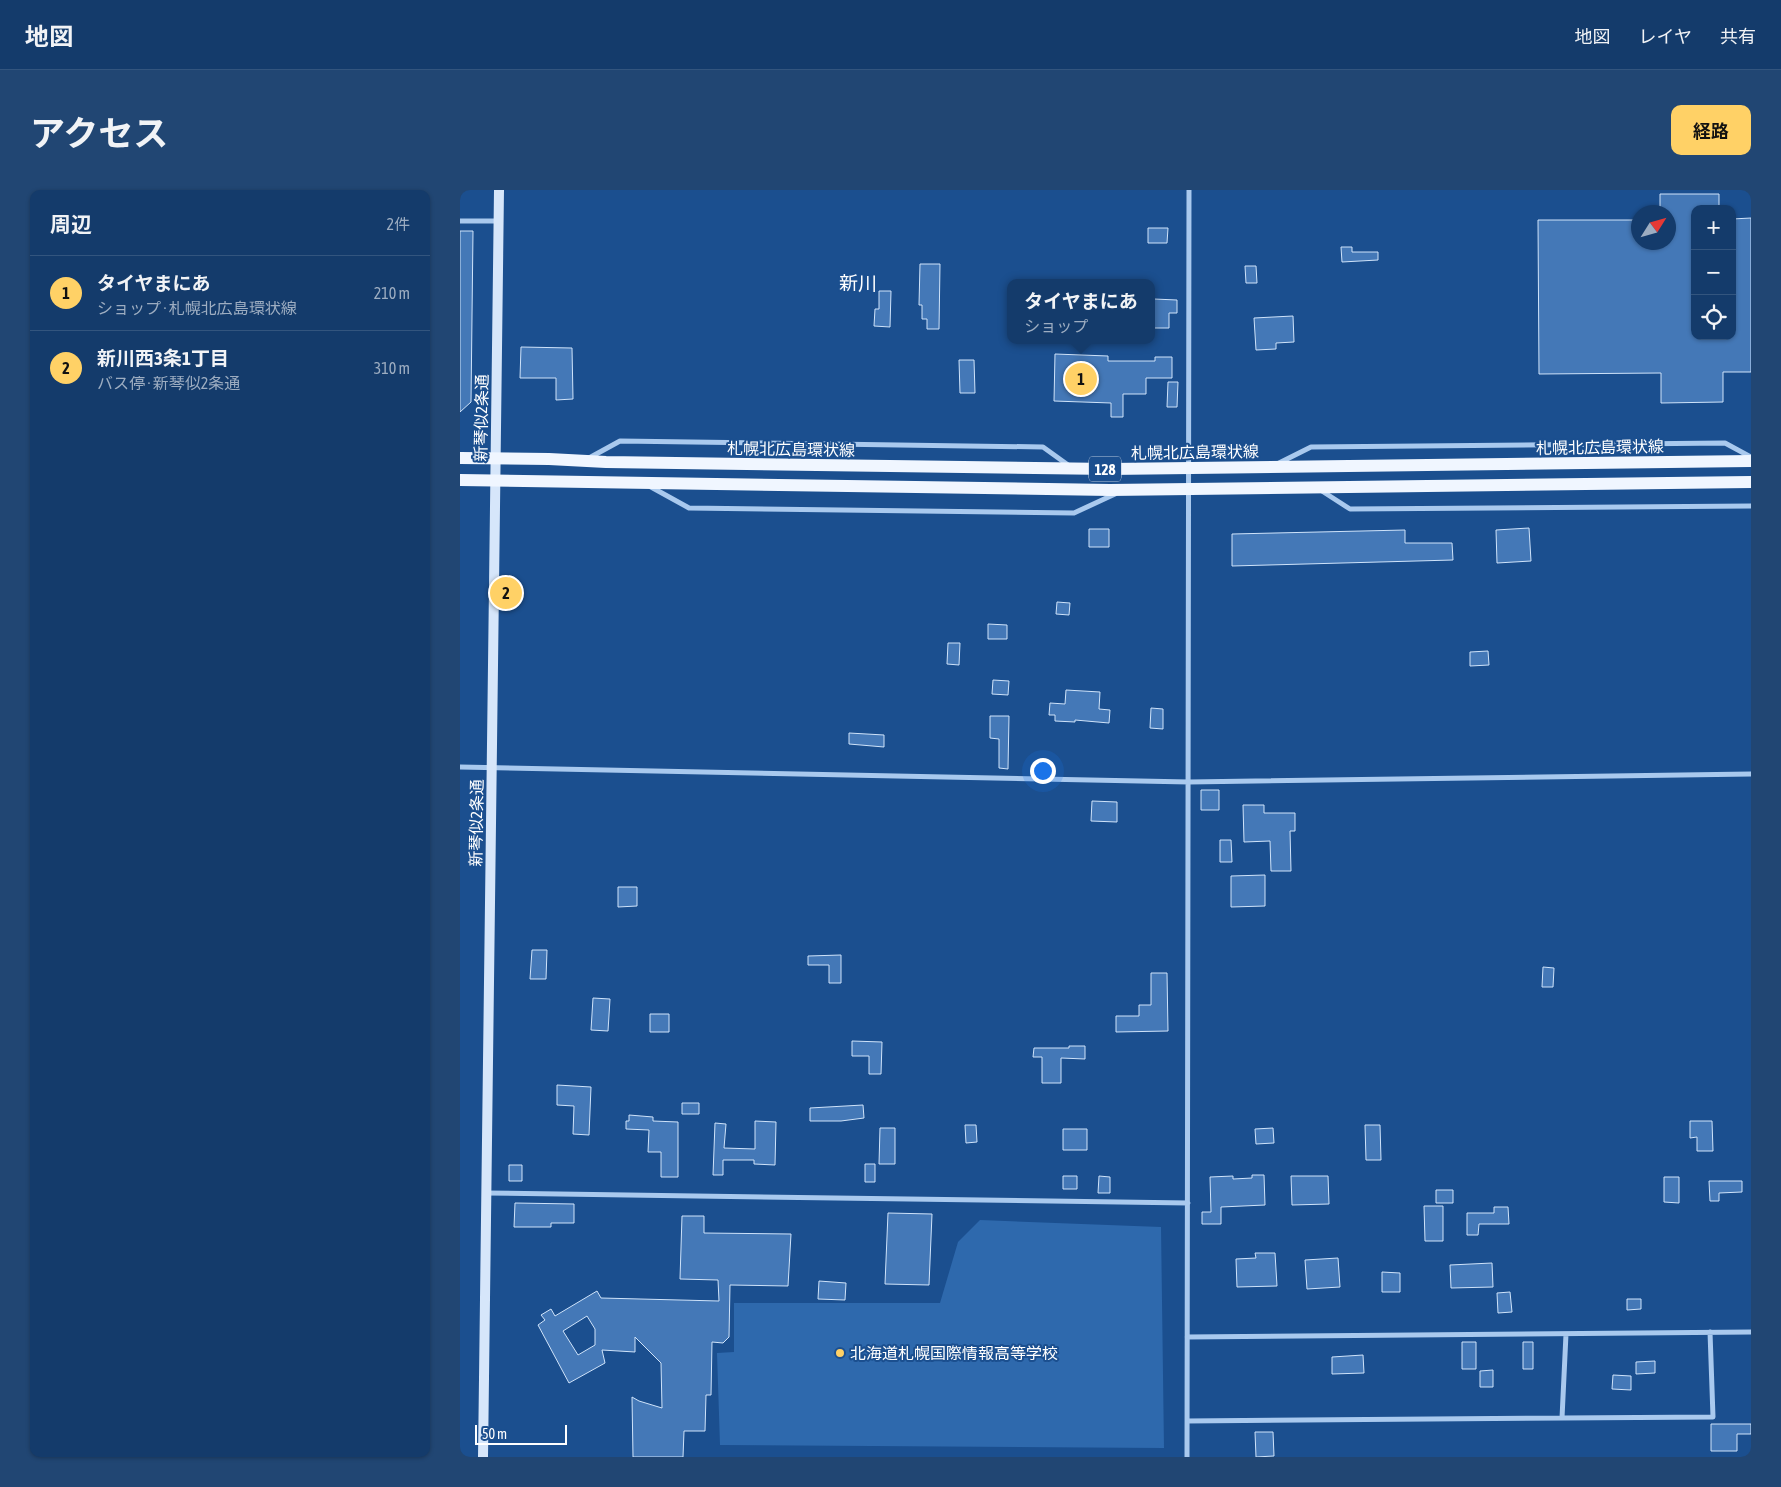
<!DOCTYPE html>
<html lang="ja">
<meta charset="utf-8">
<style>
:root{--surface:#143b6b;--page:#214673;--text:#f1f3f6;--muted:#9dadc1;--line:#33557e;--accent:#ffd166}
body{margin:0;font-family:"Asap Condensed","Noto Sans JP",sans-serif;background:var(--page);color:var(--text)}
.controls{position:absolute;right:15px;top:15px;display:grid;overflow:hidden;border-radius:10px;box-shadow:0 1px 4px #0004}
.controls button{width:45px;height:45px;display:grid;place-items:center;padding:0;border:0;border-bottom:1px solid var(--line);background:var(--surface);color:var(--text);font:25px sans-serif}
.compass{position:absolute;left:1171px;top:15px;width:45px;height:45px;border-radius:50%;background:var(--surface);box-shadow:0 1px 4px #0004;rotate:53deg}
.scale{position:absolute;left:15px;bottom:12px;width:92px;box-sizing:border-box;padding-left:5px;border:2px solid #fff;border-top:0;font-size:14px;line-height:18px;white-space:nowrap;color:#fff;-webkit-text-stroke:4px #1b4f8f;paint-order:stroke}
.you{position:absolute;left:582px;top:580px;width:18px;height:18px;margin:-12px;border:4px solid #fff;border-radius:50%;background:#1a73e8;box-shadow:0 0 0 8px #1a73e833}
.badge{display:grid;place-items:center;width:32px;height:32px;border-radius:50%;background:var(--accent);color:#111;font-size:16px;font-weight:700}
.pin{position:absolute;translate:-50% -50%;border:2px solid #fff;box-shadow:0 1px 5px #0006}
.popup{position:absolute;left:547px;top:89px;width:148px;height:65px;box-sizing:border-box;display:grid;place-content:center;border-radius:10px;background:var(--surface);filter:drop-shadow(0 1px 4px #0005);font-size:16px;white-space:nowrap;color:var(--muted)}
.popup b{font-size:19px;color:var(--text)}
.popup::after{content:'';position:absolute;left:50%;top:100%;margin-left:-10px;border:10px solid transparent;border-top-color:var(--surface)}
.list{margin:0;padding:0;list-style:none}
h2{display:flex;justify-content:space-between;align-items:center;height:65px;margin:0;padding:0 20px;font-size:21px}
h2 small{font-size:16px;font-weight:400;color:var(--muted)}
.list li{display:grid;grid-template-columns:32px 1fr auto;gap:15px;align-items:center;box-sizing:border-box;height:75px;padding:0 20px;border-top:1px solid var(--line)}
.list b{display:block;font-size:19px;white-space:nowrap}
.list p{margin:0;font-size:16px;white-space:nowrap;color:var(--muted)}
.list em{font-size:16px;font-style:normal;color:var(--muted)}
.icon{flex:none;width:28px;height:28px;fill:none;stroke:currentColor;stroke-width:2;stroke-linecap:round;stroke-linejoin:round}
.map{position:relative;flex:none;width:1291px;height:1267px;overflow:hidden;border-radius:10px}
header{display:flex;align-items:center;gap:30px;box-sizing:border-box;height:70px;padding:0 25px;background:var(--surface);border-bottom:1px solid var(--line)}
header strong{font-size:24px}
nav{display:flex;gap:28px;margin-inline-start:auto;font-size:18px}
.intro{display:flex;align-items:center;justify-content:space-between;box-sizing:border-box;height:120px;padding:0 30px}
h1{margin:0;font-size:35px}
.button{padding:12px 22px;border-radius:10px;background:var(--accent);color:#111;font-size:18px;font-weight:700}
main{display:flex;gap:30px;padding:0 30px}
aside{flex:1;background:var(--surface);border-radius:10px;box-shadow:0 1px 4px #0004}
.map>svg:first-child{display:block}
.green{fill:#2e69ad}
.building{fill:#4478b7;stroke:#cfe3fa;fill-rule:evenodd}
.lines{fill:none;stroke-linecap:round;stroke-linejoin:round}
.street{stroke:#a9c9ee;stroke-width:5}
.secondary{stroke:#d6e6fa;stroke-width:10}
.primary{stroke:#f0f6ff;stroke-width:12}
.poi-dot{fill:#ffd166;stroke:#1b4f8f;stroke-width:2}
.labels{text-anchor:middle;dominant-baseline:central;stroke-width:4;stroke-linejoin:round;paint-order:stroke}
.shield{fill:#1b4f8f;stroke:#bbcadd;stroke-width:1}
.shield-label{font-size:15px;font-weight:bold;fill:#fff}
.street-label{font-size:16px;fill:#fff;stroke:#1b4f8f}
.poi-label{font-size:16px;fill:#fff;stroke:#1b4f8f;text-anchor:start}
.quarter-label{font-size:19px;fill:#fff;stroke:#1b4f8f}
</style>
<header>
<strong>地図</strong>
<nav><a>地図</a><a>レイヤ</a><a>共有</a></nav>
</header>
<div class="intro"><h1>アクセス</h1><a class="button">経路</a></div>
<main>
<aside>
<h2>周辺<small>2件</small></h2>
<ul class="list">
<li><span class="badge">1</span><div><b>タイヤまにあ</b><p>ショップ · 札幌北広島環状線</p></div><em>210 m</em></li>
<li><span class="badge">2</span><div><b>新川西3条1丁目</b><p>バス停 · 新琴似2条通</p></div><em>310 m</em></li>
</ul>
</aside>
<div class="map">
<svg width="1291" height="1267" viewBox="0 0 1291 1267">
<rect width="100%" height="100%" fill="#1b4f8f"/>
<path class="green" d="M520 1030 701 1037 704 1258 260 1255 257 1163 274 1162V1113H480L498 1052Z"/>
<path class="building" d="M1200 4H1259V19H1235V146H1272V29L1291 28V182H1263V212L1201 213V183L1079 184 1078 30H1178V52H1208V22H1200Z
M688 38H708L707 53H688Z
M0 41H13L11 212 0 222Z
M881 57H892V62H918V70L882 72Z
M460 74H480L479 139H467V129H462V115H459Z
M785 76H796L797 93H786Z
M419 101H431L430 137 414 136 415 119H419Z
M694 109 717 110V123H709V138H693Z
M833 126 834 152 816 153V159L796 160 794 128Z
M61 157 112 158 113 209 96 210V188H60Z
M595 164 648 166V171H695V167H712V188H686V204H663V227H651V213L594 211Z
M499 170H514L515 203H500Z
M708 192H718L717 217H707Z
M1069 338 1071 371 1037 373 1036 340Z
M629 339H649V357H629Z
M945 340V353H992L993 370 772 376V344Z
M597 412 610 413 609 425 596 424Z
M528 434 547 435V449H528Z
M488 453H500L499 475 487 474Z
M1028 461 1029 475 1010 476V462Z
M533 490 549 491 548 505 532 504Z
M606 500 640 502 639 519 650 520 649 533 615 530V532L595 531V525H589L590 513 605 514Z
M691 518 703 519V539L690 538Z
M530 526H549L548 579 539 578V549L530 548Z
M389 543 424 545V557L389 554Z
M741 600H759V620H741Z
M632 611 657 612V632L631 631Z
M783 615H804V623H835V641H830L831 681H811L810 651 784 652Z
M760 650H771L772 672H760Z
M805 685V716L771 717V686Z
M158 697H177V716L158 717Z
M72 760H87L86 789H70Z
M381 765V793H369V775H348V766Z
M1083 777 1094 778 1093 797H1082Z
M691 783H707L708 841 656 842V826H679V815H691Z
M133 808 150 809 148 841 131 840Z
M190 824H209V842H190Z
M392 851 422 852 421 884H409V866H392Z
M609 856H625V869L601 868V893H582V867H573L574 858H609Z
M97 895 131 897 129 945 113 944 114 916 97 915Z
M222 913H239V924H222Z
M403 915 404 928 381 931H350V918Z
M169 925 193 927V931L218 932V987H201V962H188L189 940 166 939V931H169Z
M295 931 316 932 315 975 294 974V970H263V985H253L255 933 266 934 264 958 295 959Z
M1230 931H1252L1253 961H1237V947L1230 948Z
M505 935H516L517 952 506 953Z
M905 935H920L921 970H906Z
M420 938H435V974H419Z
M813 938 814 953 796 954 795 939Z
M603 939H627V960H603Z
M405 974H415V992H405Z
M49 975H62V991H49Z
M792 985H804L805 1015 761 1017V1034H742V1022H751L750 987 773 986V989L792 988Z
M603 986H617V999H603Z
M639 986 650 987V1003H638Z
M831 986H868L869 1014 832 1015Z
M1204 987H1219V1013L1204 1012Z
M1249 991H1282V1002L1259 1003V1011H1250Z
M976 1000H993V1013H976Z
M55 1013 114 1014V1033H91V1037H54Z
M964 1016H983V1051H965Z
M1034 1017H1048L1049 1034H1019L1018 1045H1007V1023H1034Z
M428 1023 472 1024 469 1095 425 1094Z
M222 1026H244V1043L331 1044 328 1096 270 1095 269 1147 263 1153 252 1152 251 1205H246L245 1241H224L223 1267H173L172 1207 179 1211 202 1218 201 1173 175 1147V1162L142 1160 145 1173 109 1193 78 1135 85 1130 81 1125 91 1119 95 1126 137 1101 141 1108 259 1111 258 1090 220 1089ZM127 1126 135 1139V1155L118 1165 103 1141Z
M795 1063H815L817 1096 777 1097 776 1069 796 1068Z
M878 1068 880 1097 847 1099 845 1070Z
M1032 1073 1033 1097 991 1098 990 1075Z
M922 1082 940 1083V1102H922Z
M359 1091 386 1093 385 1110 358 1109Z
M1050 1102 1052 1122 1038 1123 1037 1103Z
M1167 1109H1181V1119L1167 1120Z
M1002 1152H1016V1179H1002Z
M1063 1152H1073V1179H1063Z
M903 1165 904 1183 872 1184V1167Z
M1195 1171V1183L1176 1184V1172Z
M1033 1180V1197H1020V1181Z
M1153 1185 1171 1186V1200L1152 1199Z
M1251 1234H1291V1244H1277V1261H1251Z
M795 1242H813L814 1266 796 1267Z"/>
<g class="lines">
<path class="street" d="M0 31H38
M129 268 160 251 583 257 608 275
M819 273 851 257 1265 253 1291 267
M191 297 229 318 614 323 655 304
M862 301 890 319 1291 316
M0 577 729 592 1291 584
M26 1003 728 1013
M727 1147 1291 1142
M1102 1228 1253 1227 1250 1142
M727 1231 1102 1228 1106 1144
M727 1267 729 0"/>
<path class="secondary" d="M23 1267 39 0"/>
<path class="primary" d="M0 268 89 269 146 272 650 279 1291 271
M0 290 650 300 1291 292"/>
</g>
<circle class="poi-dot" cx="380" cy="1163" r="5"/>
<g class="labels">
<rect class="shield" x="629" y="266.5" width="32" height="25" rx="4"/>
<g class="shield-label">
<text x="645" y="279">128</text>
</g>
<g class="street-label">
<text transform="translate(21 228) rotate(-89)">新琴似2条通</text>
<text transform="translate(1140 257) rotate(-1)">札幌北広島環状線</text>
<text transform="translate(331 259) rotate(1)">札幌北広島環状線</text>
<text transform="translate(735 262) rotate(-1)">札幌北広島環状線</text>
<text transform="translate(16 633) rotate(-89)">新琴似2条通</text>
</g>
<g class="poi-label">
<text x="390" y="1163">北海道札幌国際情報高等学校</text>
</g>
<g class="quarter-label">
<text x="398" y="93">新川</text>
</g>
</g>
</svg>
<div class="controls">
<button>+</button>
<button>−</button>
<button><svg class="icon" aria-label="locate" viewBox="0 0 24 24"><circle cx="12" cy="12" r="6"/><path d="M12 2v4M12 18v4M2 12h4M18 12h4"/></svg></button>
</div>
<svg class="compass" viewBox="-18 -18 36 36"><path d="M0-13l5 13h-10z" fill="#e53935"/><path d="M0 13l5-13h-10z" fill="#9dadc1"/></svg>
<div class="scale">50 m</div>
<div class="you"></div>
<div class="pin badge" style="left:621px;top:189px">1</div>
<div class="popup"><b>タイヤまにあ</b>ショップ</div>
<div class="pin badge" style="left:46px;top:403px">2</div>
</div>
</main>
